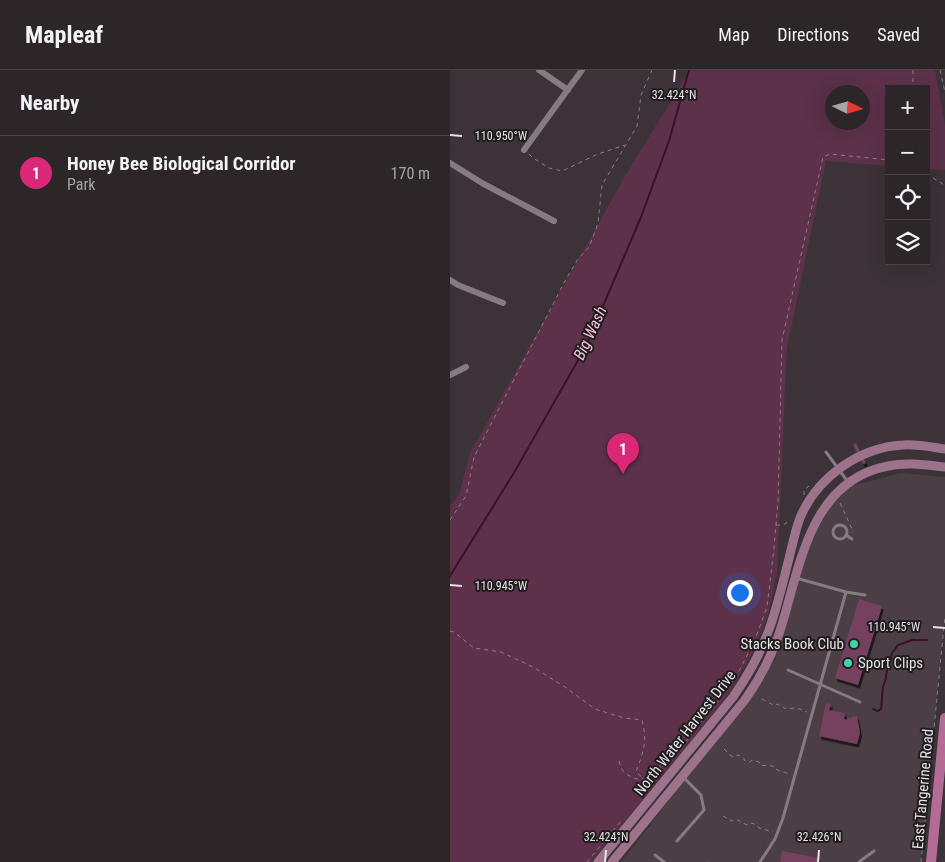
<!DOCTYPE html>
<meta charset="utf-8">
<style>
:root{--surface:#2c2629;--page:#342e31;--text:#f1f3f6;--muted:#a6a5a8;--line:#484346;--accent:#db2777}
body{margin:0;font-family:"Roboto Condensed",sans-serif;background:var(--page);color:var(--text)}
.controls{position:absolute;right:15px;top:15px;display:grid;overflow:hidden;border-radius:0px;box-shadow:0 5px 20px #0002}
.controls button{width:45px;height:45px;display:grid;place-items:center;padding:0;border:0;border-bottom:1px solid var(--line);background:var(--surface);color:var(--text);font:25px sans-serif}
.compass{position:absolute;left:375px;top:15px;width:45px;height:45px;border-radius:50%;background:var(--surface);box-shadow:0 5px 20px #0002;rotate:95deg}
.you{position:absolute;left:289px;top:522px;width:18px;height:18px;margin:-12px;border:4px solid #fff;border-radius:50%;background:#1a73e8;box-shadow:0 0 0 8px #1a73e833}
.badge{display:grid;place-items:center;width:32px;height:32px;border-radius:50%;background:var(--accent);color:#fff;font-size:16px;font-weight:700}
.pin{position:absolute;translate:-50% -41px;filter:drop-shadow(0 1px 2px #0008)}
.pin::after{content:'';position:absolute;top:26px;width:18px;height:15px;background:inherit;clip-path:polygon(0 0,100% 0,50% 100%)}
.list{margin:0;padding:0;list-style:none}
h2{display:flex;justify-content:space-between;align-items:center;height:65px;margin:0;padding:0 20px;font-size:21px}
h2 small{font-size:16px;font-weight:400;color:var(--muted)}
.list li{display:grid;grid-template-columns:32px 1fr auto;gap:15px;align-items:center;box-sizing:border-box;height:75px;padding:0 20px;border-top:1px solid var(--line)}
.list b{display:block;font-size:19px;white-space:nowrap}
.list p{margin:0;font-size:16px;white-space:nowrap;color:var(--muted)}
.list em{font-size:16px;font-style:normal;color:var(--muted)}
.icon{flex:none;width:28px;height:28px;fill:none;stroke:currentColor;stroke-width:2;stroke-linecap:round;stroke-linejoin:round}
.map{position:relative;flex:none;width:495px;height:792px;overflow:hidden}
header{display:flex;align-items:center;gap:30px;box-sizing:border-box;height:70px;padding:0 25px;background:var(--surface);border-bottom:1px solid var(--line)}
header strong{font-size:24px}
nav{display:flex;gap:28px;margin-inline-start:auto;font-size:18px}
main{display:flex}
aside{flex:1;background:var(--surface)}
.map>svg:first-child{display:block}
.built{fill:#4b3e44}
.green{fill:#5c3149;fill-rule:evenodd}
.lines{fill:none;stroke-linecap:round;stroke-linejoin:round}
.stream{stroke:#400d2d;stroke-width:2}
.building{fill:#763f5e;filter:url(#shadow)}
.path{stroke:#878083;stroke-width:1;stroke-dasharray:4 4;stroke-linecap:butt}
.lane{stroke:#857c81;stroke-width:3}
.street{stroke:#857c81;stroke-width:6}
.secondary{stroke:#9d738b;stroke-width:9}
.primary{stroke:#b46b95;stroke-width:10}
.ticks{fill:none;stroke:#e7e2e4;stroke-width:2}
.poi-dot{fill:#3ed4a3;stroke:#1f1c1e;stroke-width:2}
.labels{text-anchor:middle;dominant-baseline:central;stroke-width:4;stroke-linejoin:round;paint-order:stroke}
.poi-label{font-size:15px;fill:#e7e2e4;stroke:#1f1c1e;text-anchor:end}
.street-label{font-size:15px;fill:#e7e2e4;stroke:#1f1c1e}
.water-label{font-size:16px;font-style:italic;fill:#f7c2dd;stroke:#1f1c1e}
.ticks-label{font-size:12px;text-anchor:middle;fill:#e7e2e4;stroke:#1f1c1e;stroke-width:4;stroke-linejoin:round;paint-order:stroke}
</style>
<header>
<strong>Mapleaf</strong>
<nav><a>Map</a><a>Directions</a><a>Saved</a></nav>
</header>
<main>
<aside>
<h2>Nearby<small></small></h2>
<ul class="list">
<li><span class="badge">1</span><div><b>Honey Bee Biological Corridor</b><p>Park</p></div><em>170 m</em></li>
</ul>
</aside>
<div class="map">
<svg width="495" height="792" viewBox="0 0 495 792">
<defs>
<filter id="shadow"><feDropShadow dx="2" dy="3.5" stdDeviation="0" flood-color="#0009"/></filter>
</defs>
<rect width="100%" height="100%" fill="#3b3337"/>
<path class="built" d="M451 403 495 407V548L470 792H171L188 771 326 588 347 507 370 447 401 416Z"/>
<path class="green" d="M240 0H485L495 55V100L476 99V19H439V96L376 91 337 278 327 502 318 545 302 584 275 629 141 792H0V436L9 425 20 383 175 106ZM382 22H412V52H382Z"/>
<g class="lines">
<path class="stream" d="M0 506 65 401 135 278 191 147 219 71 239 0
M423 639 428 641 431 639 433 617 436 608V605L442 583 448 575 462 570H477"/>
</g>
<path class="building" d="M406 373 416 393 413 394 403 375Z
M409 529 432 536 408 615 385 608Z
M376 633 381 634 379 640 395 643 394 649 397 650V647L401 649V647L407 646 410 663 407 674 369 666Z
M332 781 369 788 368 792H330Z"/>
<g class="lines">
<path class="path" d="M463 0V19
M490 0 495 22
M79 84 83 88 99 98 112 101 148 84 175 75
M476 104 490 112 495 116
M354 425V420L359 416
M390 433 403 461 402 463
M0 450 16 426 24 387 115 211 128 189 139 177 143 167 148 153 152 115 187 56 191 25 202 0
M326 455H333L341 450
M0 561 4 562 24 578 51 582 83 597 115 617 145 639 174 648 192 650C198 672 193 682 186 702L194 709
M312 629 325 636 327 634 331 635C336 641 339 638 345 638 349 638 353 641 357 642
M274 679 281 686 285 687 288 685 294 688V690L300 692 302 690 309 692 310 695C315 696 320 695 326 697L327 700 340 704
M226 684 272 626 289 601 304 572 317 537 324 478 328 431 332 270 373 87 380 84 439 90
M169 691C171 699 173 703 180 706 183 707 185 709 188 709 202 711 218 690 227 682
M210 698V694L228 675H232
M273 746 282 751 285 749 290 751 292 753 298 755 301 753 307 755 309 758 323 762
M137 792 171 751
M258 792H259
M471 792 495 546"/>
<path class="lane" d="M376 382 398 412
M383 462a7 7 0 1 1 14 0a7 7 0 1 1-14 0Z
M396 465 402 469
M346 508 396 522 415 525
M338 600 410 632
M227 771 254 740 251 725 233 707
M205 785 214 792
M310 792 325 769 333 748 396 522
M409 792 424 781"/>
<path class="street" d="M89 0 118 20
M74 80 132 0
M0 93 32 113 104 151
M0 210 8 215 53 233
M0 305 16 297"/>
<path class="secondary" d="M148 792 283 627C299 604 312 581 321 554 329 530 335 505 341 480 344 469 346 458 350 448 367 407 410 377 453 375 467 374 481 377 495 379
M162 792 294 631C309 610 322 586 330 561 350 498 359 411 438 396 457 392 476 395 495 397"/>
<path class="primary" d="M481 792 495 648"/>
</g>
<path class="ticks" d="M224 12 225 0M0 65 12 66M0 515 12 516M483 557 495 558M155 792 156 780M368 792 369 780"/>
<g class="poi-dot">
<circle cx="404" cy="574" r="5"/>
<circle cx="398" cy="593" r="5"/>
</g>
<g class="labels">
<g class="poi-label">
<text x="394" y="574">Stacks Book Club</text>
<text x="408" y="593" text-anchor="start">Sport Clips</text>
</g>
<g class="street-label">
<text transform="translate(235 663) rotate(-52)">North Water Harvest Drive</text>
<text transform="translate(473 719) rotate(-85)">East Tangerine Road</text>
</g>
<g class="water-label">
<text transform="translate(140 263) rotate(-65)">Big Wash</text>
</g>
</g>
<g class="ticks-label">
<text x="224" y="29">32.424°N</text>
<text x="51" y="70">110.950°W</text>
<text x="51" y="520">110.945°W</text>
<text x="444" y="561">110.945°W</text>
<text x="156" y="771">32.424°N</text>
<text x="369" y="771">32.426°N</text>
</g>
</svg>
<div class="controls">
<button>+</button>
<button>−</button>
<button><svg class="icon" aria-label="locate" viewBox="0 0 24 24"><circle cx="12" cy="12" r="6"/><path d="M12 2v4M12 18v4M2 12h4M18 12h4"/></svg></button>
<button><svg class="icon" aria-label="layers" viewBox="0 0 24 24"><path d="M12 4l9 5-9 5-9-5zM3 14l9 5 9-5"/></svg></button>
</div>
<svg class="compass" viewBox="-18 -18 36 36"><path d="M0-13l5 13h-10z" fill="#e53935"/><path d="M0 13l5-13h-10z" fill="#a6a5a8"/></svg>
<div class="you"></div>
<div class="pin badge" style="left:173px;top:404px">1</div>
</div>
</main>
